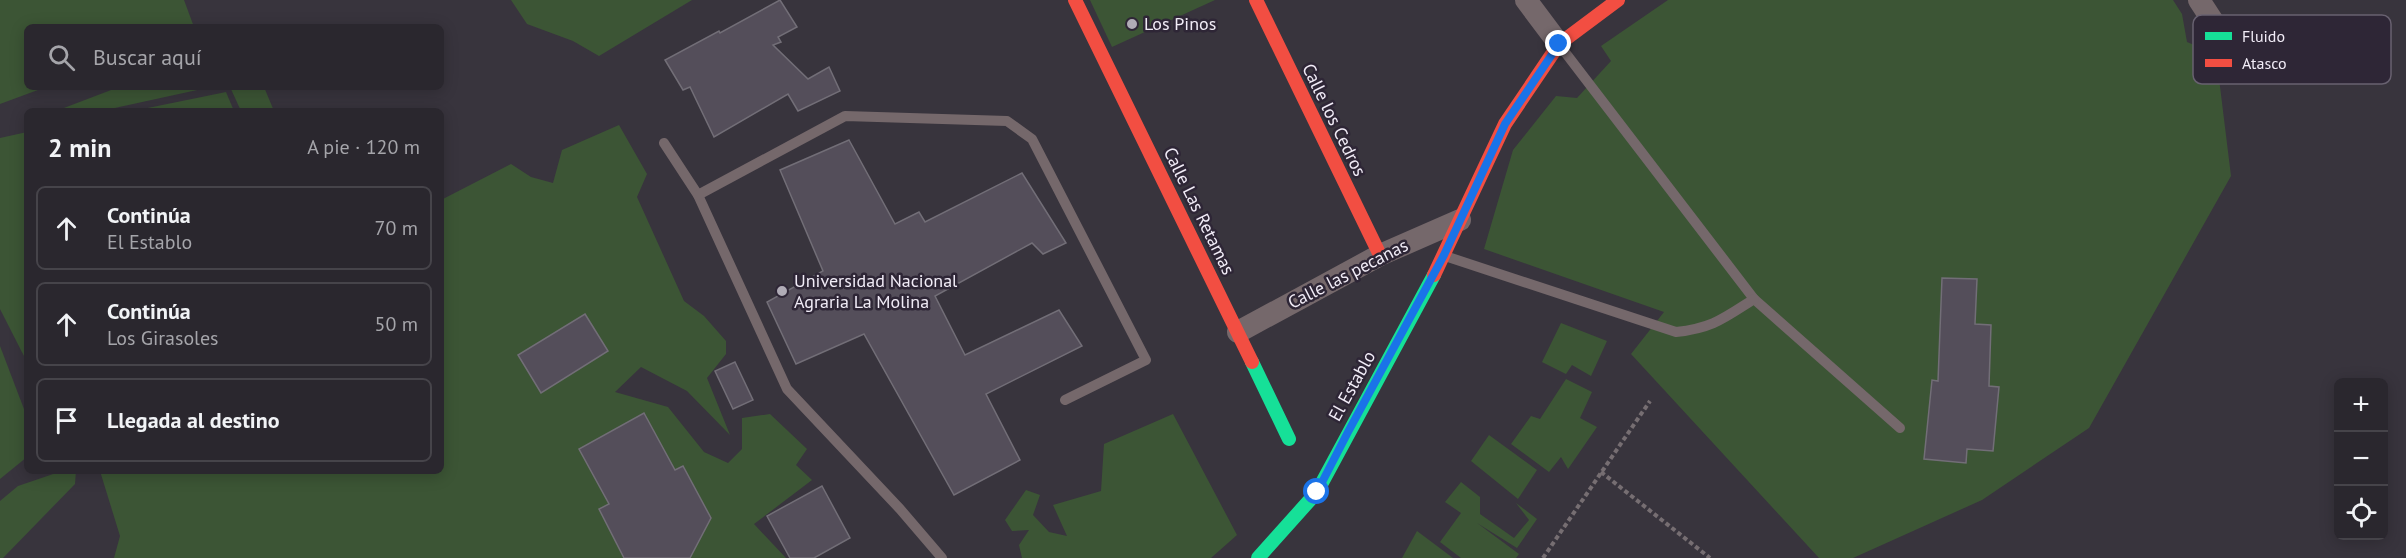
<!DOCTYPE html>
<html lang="es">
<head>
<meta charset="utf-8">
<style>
  body { margin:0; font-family:"PT Sans",sans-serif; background:#36333a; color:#f1f3f6 }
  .controls { position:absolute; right:18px; bottom:18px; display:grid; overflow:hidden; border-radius:9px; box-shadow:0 3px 15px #0003 }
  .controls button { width:54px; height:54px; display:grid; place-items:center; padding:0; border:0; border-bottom:2px solid #46444a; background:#2a272e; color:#f1f3f6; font:30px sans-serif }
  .stop { position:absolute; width:18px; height:18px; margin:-14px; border:4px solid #1a73e8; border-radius:50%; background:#fff }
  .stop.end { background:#1a73e8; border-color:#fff; box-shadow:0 2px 6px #0008 }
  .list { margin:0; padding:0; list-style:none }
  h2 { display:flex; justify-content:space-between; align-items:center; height:78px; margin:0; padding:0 24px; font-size:26px }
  h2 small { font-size:20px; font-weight:400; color:#a5a5aa }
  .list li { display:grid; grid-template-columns:39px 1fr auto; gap:18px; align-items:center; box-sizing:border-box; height:84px; margin:0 12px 12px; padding:0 12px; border:2px solid #46444a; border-radius:9px }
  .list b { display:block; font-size:22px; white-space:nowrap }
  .list p { margin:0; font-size:20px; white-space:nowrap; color:#a5a5aa }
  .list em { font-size:20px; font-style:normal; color:#a5a5aa }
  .icon { flex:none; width:33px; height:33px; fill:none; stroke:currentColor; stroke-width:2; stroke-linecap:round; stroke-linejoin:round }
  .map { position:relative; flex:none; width:2406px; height:558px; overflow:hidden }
  .search { position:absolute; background:#2a272e; box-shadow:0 3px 15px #0003; left:24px; top:24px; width:420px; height:66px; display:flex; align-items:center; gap:15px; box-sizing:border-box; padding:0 21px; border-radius:9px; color:#a5a5aa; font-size:22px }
  .panel { position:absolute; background:#2a272e; box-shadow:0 3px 15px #0003; left:24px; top:108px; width:420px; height:366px; border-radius:9px }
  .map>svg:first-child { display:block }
</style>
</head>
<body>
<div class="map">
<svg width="2406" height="558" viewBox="0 0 2406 558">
  <rect width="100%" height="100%" fill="#38343d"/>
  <!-- green -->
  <g fill="#3c5535">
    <polygon points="0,0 184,0 194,27 27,27 27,87 46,87 0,104"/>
    <polygon points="511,0 692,0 599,56 573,41 527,24"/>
    <polygon points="1090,0 1215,0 1112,47"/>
    <polygon points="1668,0 2173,0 2182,14 2187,42 2216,54 2231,176 2089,428 1982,500 1853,558 1819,558 1631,354 1664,312 1484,249 1513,150 1556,96 1577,98 1611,61 1601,46"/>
    <polygon points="119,87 211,87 101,111 56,111"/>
    <polygon points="230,87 264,87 274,111 241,111"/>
    <polygon points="226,92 234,111 133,111"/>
    <polygon points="619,125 647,174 637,197 684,301 704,316 726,341 726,354 707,378 730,435 687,391 641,367 615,392 668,407 704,452 728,463 742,449 742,418 770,414 807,449 796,465 812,480 754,524 786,558 114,558 120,536 100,471 441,471 441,200 511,164 531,177 553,183 562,150"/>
    <polygon points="27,132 27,362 0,309 0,138"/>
    <polygon points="1561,323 1607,341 1591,376 1572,365 1566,374 1542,362"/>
    <polygon points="0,346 27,417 27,457 0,479"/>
    <polygon points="1566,379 1592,392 1580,418 1597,427 1568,469 1561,457 1549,472 1511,444 1531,416 1540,419"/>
    <polygon points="1173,414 1237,535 1211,558 1022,558 1019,545 1029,530 1012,531 1005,520 1026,490 1040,495 1033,515 1049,532 1067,536 1053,505 1101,491 1104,444"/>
    <polygon points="1489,435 1537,470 1518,499 1471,461"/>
    <polygon points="62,471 76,471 75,484 3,558 0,558 0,501 18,486"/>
    <polygon points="1461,482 1480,497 1480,514 1514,538 1529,520 1516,503 1537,519 1517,548 1477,523 1519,554 1516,558 1461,558 1440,542 1461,513 1445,502"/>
    <polygon points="1417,531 1453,558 1402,558"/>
  </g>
  <!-- building -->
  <g fill="#544e5a" stroke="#726e77" stroke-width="1.5">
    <polygon points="780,0 797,27 778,37 781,42 773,45 808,79 829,67 840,91 798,111 788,94 714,137 690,87 683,90 665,60 719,31 720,33"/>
    <polygon points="849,140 895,224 919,212 925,222 1022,173 1066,243 1043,254 1032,243 935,296 965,355 1059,310 1082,346 986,394 1020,460 954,495 864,334 796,364 767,302 823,271 780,170"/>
    <polygon points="1942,278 1977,279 1975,324 1991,325 1989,386 1999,387 1993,451 1967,449 1966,463 1924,459 1932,380 1938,381"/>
    <polygon points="585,314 608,351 541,393 518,355"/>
    <polygon points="735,362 753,400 733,409 715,371"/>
    <polygon points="644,413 675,470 683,466 711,518 690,558 624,558 599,509 609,504 579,449"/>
    <polygon points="822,486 850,538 814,558 790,558 767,516"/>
  </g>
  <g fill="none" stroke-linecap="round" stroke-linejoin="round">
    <!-- path -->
    <g stroke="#766e72" stroke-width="4" stroke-dasharray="4.5 3" stroke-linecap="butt">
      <polyline points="1601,472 1710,558"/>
      <polyline points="1543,558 1650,401"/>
    </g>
    <!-- lane -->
    <g stroke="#75686b" stroke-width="10">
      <polyline points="1561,47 1754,299 1900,428"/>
      <polyline points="664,143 698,195 787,389 900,509 942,558"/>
      <polyline points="698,195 845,116 1007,121 1032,139 1146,360 1065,400"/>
      <path d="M 1448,257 L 1676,332 C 1713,328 1724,318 1754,299"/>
    </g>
    <!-- street -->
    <g stroke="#75686b" stroke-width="22">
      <polyline points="1526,0 1559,44"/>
      <polyline points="2199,0 2214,23"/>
      <polyline points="1238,332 1380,255 1460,220"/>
    </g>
    <!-- fast -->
    <g stroke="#16e098" stroke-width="14">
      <polyline points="1252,362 1289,439"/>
      <polyline points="1258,558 1317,492 1434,275"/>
    </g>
    <!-- jam -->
    <g stroke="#f24e42" stroke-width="14">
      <polyline points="1075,0 1252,362"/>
      <polyline points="1256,0 1380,255"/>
      <polyline points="1434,275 1505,124 1559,44 1618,0"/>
    </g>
  </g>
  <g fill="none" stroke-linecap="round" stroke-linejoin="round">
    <!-- route -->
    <polyline stroke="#1a73e8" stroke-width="8" points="1317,492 1348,432 1444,255 1505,124 1559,44"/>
  </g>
  <!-- markers -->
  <g fill="#b0acb6" stroke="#2e2636" stroke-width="2">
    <circle cx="1132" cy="24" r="6"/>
    <circle cx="782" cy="291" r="6"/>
  </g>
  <g text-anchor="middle" stroke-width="5" stroke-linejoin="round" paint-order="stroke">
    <!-- poi labels -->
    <g font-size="18" fill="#f1ecf7" stroke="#2e2636" text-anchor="start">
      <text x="1144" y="30">Los Pinos</text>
      <text x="794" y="287">Universidad Nacional<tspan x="794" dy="21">Agraria La Molina</tspan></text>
    </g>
    <!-- street labels -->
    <g font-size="18" fill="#f1ecf7" stroke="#2e2636">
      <text transform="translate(1334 120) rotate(64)" y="6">Calle los Cedros</text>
      <text transform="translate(1199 211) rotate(64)" y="6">Calle Las Retamas</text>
      <text transform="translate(1348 274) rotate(-27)" y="6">Calle las pecanas</text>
      <text transform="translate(1352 386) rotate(-61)" y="6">El Establo</text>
    </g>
  </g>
  <!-- legend -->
  <rect x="2193" y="15" width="198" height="69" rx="9" fill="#2e2636" stroke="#686170" stroke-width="1.5"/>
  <rect x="2205" y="32" width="27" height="8" fill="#16e098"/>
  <rect x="2205" y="59" width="27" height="8" fill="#f24e42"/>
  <g font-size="16" fill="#f1ecf7">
    <text x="2242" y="42">Fluido</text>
    <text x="2242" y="69">Atasco</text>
  </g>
</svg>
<div class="controls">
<button>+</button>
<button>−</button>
<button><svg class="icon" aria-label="locate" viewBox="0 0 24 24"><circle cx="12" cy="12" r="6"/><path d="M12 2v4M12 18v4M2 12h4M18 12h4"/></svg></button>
</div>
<div class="stop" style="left:1317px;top:492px"></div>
<div class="stop end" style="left:1559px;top:44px"></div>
<div class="search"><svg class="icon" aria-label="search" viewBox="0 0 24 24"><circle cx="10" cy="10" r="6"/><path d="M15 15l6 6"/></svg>Buscar aquí</div>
<section class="panel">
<h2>2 min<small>A pie · 120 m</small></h2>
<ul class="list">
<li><svg class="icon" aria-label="ahead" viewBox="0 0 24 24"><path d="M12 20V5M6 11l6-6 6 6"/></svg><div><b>Continúa</b><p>El Establo</p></div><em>70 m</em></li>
<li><svg class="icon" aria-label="ahead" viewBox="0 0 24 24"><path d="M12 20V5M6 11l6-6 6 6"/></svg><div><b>Continúa</b><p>Los Girasoles</p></div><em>50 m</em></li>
<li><svg class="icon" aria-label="arrive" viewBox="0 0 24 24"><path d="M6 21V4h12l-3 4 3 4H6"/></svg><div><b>Llegada al destino</b></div></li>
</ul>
</section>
</div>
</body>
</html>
